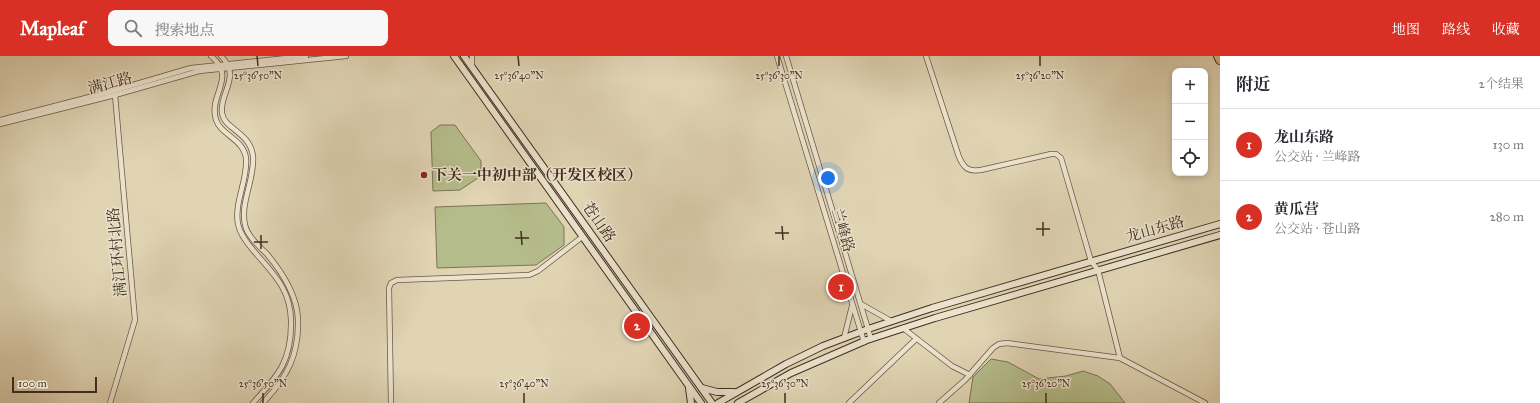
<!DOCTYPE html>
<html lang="zh">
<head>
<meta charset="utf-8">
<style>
  body { margin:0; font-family:"IM FELL Great Primer","Noto Serif SC",serif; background:#f7f7f7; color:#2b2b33 }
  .controls { position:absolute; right:12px; top:12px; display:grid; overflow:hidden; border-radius:8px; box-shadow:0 2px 6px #0003 }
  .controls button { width:36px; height:36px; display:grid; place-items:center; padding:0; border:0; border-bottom:1px solid #e1e1e2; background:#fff; color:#2b2b33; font:20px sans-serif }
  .scale { position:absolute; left:12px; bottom:10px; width:85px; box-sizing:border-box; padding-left:4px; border:2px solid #422d1f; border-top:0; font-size:11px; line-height:14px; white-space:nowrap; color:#422d1f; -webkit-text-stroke:3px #ebe3ce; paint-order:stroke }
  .you { position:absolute; left:828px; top:122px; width:14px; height:14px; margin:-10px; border:3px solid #fff; border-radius:50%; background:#1a73e8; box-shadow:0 0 0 6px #1a73e833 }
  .badge { display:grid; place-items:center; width:26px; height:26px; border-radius:50%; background:#d93025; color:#fff; font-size:13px; font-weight:700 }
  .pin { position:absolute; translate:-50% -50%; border:2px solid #fff; box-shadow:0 1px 4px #0006 }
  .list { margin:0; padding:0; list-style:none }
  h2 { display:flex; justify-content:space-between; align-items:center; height:52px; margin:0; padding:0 16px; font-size:17px }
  h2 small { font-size:13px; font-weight:400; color:#7c7c81 }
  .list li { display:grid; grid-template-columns:26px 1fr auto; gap:12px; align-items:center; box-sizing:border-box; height:72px; padding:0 16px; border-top:1px solid #e1e1e2 }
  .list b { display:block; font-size:15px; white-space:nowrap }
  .list p { margin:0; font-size:13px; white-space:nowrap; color:#7c7c81 }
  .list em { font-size:13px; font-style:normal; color:#7c7c81 }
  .icon { flex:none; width:22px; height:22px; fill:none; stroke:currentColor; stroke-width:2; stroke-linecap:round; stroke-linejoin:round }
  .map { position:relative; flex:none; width:1220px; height:347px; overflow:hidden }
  header { display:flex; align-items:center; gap:24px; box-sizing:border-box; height:56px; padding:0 20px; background:#d93025; color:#fff }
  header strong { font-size:19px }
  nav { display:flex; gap:22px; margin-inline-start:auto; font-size:14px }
  .search { width:280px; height:36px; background:#f7f7f7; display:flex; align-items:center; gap:10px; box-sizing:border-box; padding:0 14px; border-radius:8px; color:#7c7c81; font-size:15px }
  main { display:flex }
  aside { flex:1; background:#fff }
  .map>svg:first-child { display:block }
</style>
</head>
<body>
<header>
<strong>Mapleaf</strong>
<div class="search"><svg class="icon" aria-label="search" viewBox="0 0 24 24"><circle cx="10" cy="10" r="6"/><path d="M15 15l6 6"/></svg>搜索地点</div>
<nav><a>地图</a><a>路线</a><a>收藏</a></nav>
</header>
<main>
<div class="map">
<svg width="1220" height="347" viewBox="0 0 1220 347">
  <rect width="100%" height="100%" fill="#e0d4b3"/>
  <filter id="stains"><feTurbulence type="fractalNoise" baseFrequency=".005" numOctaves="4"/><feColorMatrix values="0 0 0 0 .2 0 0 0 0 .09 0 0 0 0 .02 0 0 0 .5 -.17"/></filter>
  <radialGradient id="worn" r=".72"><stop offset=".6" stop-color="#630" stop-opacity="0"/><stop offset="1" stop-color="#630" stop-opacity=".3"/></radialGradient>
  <!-- green -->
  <g fill="#b5bc8b" stroke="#7c7455">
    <polygon points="440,69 455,69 481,105 481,120 460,134 433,135 431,76"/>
    <polygon points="546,147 564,171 564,189 536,209 437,212 435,151"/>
    <polygon points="991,303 1008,306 1039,323 1066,320 1083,315 1098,320 1110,328 1125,347 969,347 973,321"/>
  </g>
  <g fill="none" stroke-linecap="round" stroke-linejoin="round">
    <!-- street casing -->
    <g stroke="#6a5744" stroke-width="6">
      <g id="street">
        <path d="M 211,0 C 236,21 211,37 215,59 C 217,79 243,81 246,102 C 248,124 234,146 238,168 C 240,178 246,186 253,194 C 272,217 290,231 291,264 C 292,304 279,319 253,347"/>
        <path d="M 221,0 C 242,21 219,37 222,57 C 224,73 250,76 253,100 C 255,123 240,146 245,169 C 248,181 259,190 267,198 C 282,216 297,240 298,263 C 299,300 287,321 263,347"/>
        <polyline points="472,0 472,10"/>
        <polyline points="777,0 864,286"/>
        <polyline points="786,0 871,283"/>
        <path d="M 926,0 L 959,101 C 964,112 968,116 981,114 L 1051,98 L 1056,98 L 1061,102 L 1091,205 L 1098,214 L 1120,302"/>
        <polyline points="0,64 109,36 191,12 306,0"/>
        <polyline points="0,68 115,39 199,15 346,0"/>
        <polyline points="861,248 891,265"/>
        <polyline points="903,272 952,310 970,319"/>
        <polyline points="844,282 852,250"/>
        <polyline points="110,347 135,264 115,39"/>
        <polyline points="391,347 389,232 391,227 397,224 529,219 538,215 582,181"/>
        <polyline points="849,347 916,283"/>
        <polyline points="939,347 965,324 993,292 999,288 1007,287 1120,302 1205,347"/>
      </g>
    </g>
    <!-- secondary casing -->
    <g stroke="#422d1f" stroke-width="8">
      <g id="secondary">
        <polyline points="454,0 701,347"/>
        <polyline points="464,0 712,347"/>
        <polyline points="689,332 691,347"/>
        <polyline points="702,332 717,336 734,336"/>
        <polyline points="718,347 786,308 823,290 868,273 932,252 1220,168"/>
        <polyline points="738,347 791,317 867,284 935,262 1220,179"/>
      </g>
    </g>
    <!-- highway casing -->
    <g stroke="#422d1f" stroke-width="10">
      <polyline id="highway" points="1218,0 1220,4"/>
    </g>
    <!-- street -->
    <use href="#street" stroke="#ebe3ce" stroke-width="4.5"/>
    <!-- secondary -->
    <use href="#secondary" stroke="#ebe3ce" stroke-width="6"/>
    <!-- highway -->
    <use href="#highway" stroke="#e0ba7a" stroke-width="8"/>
  </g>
  <!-- ticks -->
  <path fill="none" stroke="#422d1f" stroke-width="1.5" d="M 257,0 L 258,10M 518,0 L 519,10M 779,0 L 779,10M 1040,0 L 1040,10M 1043,166 L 1043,180M 782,170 L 783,184M 1036,173 L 1050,173M 521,175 L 522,189M 775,177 L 789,177M 261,179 L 261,193M 515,182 L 529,182M 254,186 L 268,186M 263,337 L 263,347M 524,337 L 524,347M 785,337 L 785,347M 1046,337 L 1046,347"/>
  <!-- markers -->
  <circle fill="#8f2418" stroke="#ebe3ce" stroke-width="1.5" cx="424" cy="119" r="4"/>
  <g text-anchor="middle" stroke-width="3" stroke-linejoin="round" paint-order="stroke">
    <!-- street labels -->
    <g font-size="15" fill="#422d1f" stroke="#ebe3ce">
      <text transform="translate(110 27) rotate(-15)" y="5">满江路</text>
      <text transform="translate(599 166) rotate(55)" y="5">苍山路</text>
      <text transform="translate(1155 173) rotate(-16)" y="5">龙山东路</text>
      <text transform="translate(843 174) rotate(73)" y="5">兰峰路</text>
      <text transform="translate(117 196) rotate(-95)" y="5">满江环村北路</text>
    </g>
    <!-- poi labels -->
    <g font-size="15" font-weight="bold" fill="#422d1f" stroke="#ebe3ce" text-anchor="start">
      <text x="432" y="124">下关一中初中部（开发区校区）</text>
    </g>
  </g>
  <g font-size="10" text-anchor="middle" fill="#422d1f" stroke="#ebe3ce" stroke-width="3" stroke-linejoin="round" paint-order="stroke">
    <text x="258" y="23">25°36'50"N</text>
    <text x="519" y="23">25°36'40"N</text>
    <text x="779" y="23">25°36'30"N</text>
    <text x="1040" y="23">25°36'20"N</text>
    <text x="263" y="331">25°36'50"N</text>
    <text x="524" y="331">25°36'40"N</text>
    <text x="785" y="331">25°36'30"N</text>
    <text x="1046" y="331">25°36'20"N</text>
  </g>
  <rect width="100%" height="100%" filter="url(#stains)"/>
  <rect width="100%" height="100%" fill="url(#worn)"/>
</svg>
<div class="controls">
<button>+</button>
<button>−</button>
<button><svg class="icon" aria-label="locate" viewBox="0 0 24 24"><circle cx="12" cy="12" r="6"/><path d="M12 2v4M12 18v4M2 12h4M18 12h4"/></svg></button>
</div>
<div class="scale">100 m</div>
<div class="you"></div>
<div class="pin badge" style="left:841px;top:231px">1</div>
<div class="pin badge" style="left:637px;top:270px">2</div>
</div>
<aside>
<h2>附近<small>2个结果</small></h2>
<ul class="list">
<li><span class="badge">1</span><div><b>龙山东路</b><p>公交站 · 兰峰路</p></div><em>130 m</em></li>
<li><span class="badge">2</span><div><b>黄瓜营</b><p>公交站 · 苍山路</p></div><em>280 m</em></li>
</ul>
</aside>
</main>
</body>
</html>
